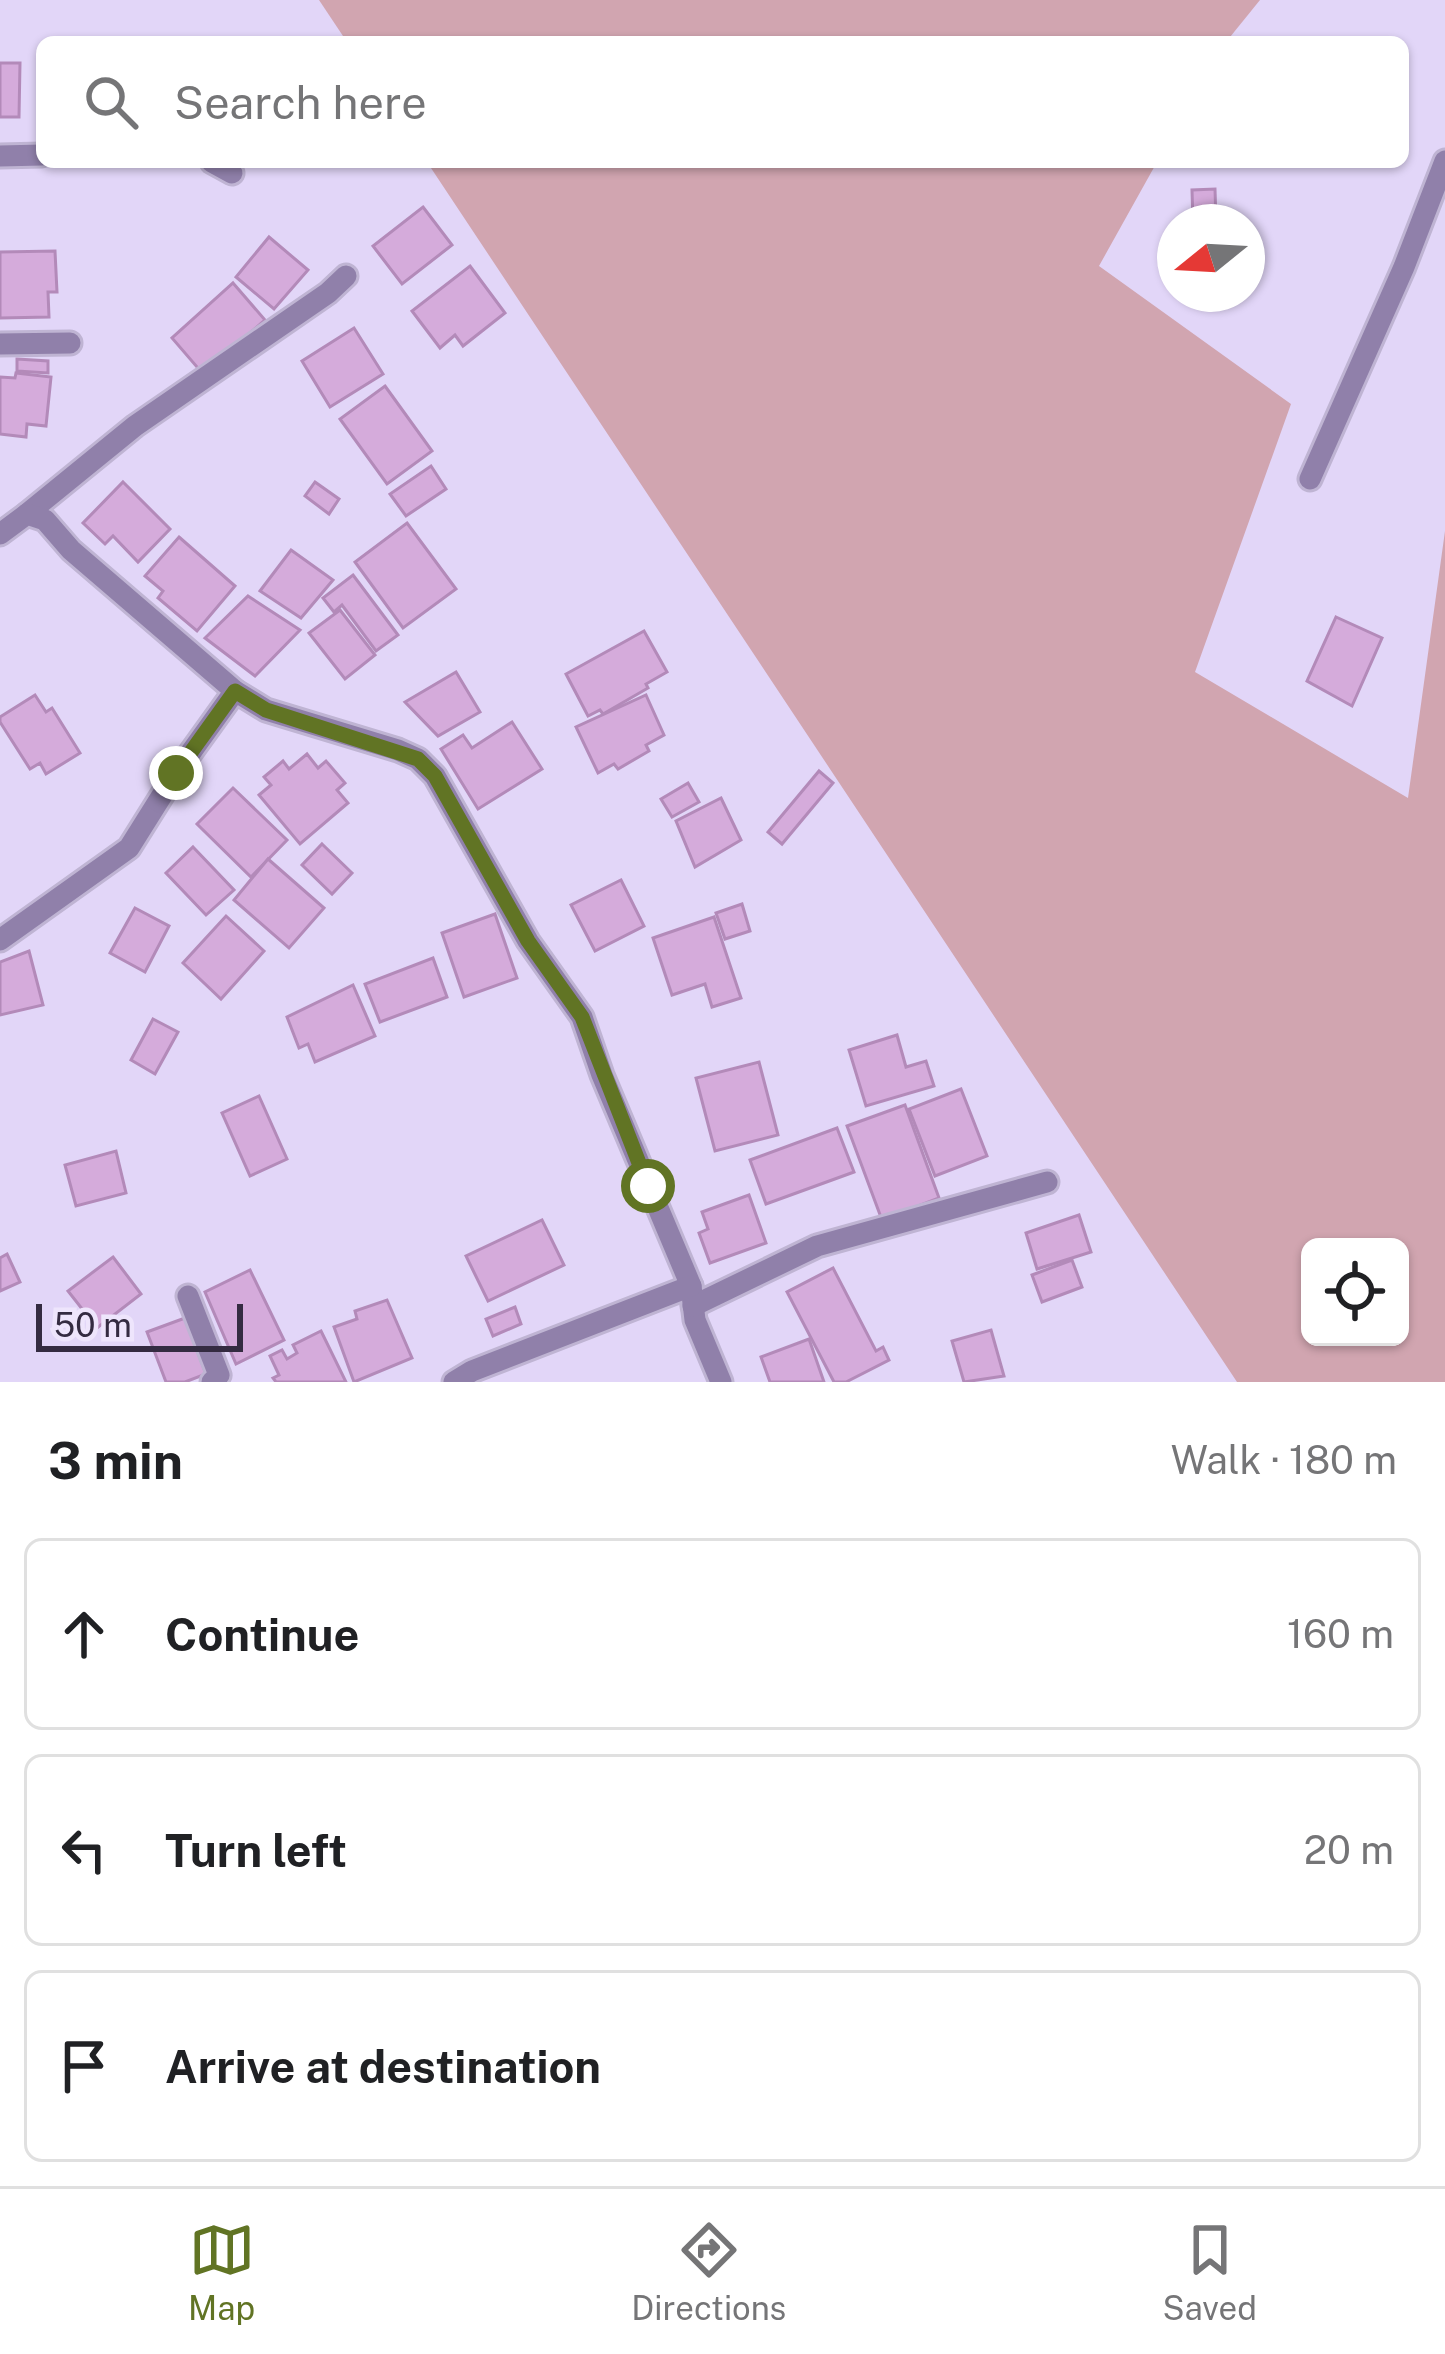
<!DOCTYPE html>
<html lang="en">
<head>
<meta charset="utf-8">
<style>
  body { margin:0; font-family:"Public Sans",sans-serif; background:#f6f6f6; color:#202124 }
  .controls { position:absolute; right:36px; bottom:36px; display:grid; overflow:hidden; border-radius:18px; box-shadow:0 3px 9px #0004 }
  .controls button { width:108px; height:108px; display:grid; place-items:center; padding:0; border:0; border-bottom:3px solid #e0e0e0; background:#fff; color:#202124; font:60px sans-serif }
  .compass { position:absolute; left:1157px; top:204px; width:108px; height:108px; border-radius:50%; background:#fff; box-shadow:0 3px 9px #0004; rotate:252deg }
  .scale { position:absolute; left:36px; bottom:30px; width:207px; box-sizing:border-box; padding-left:12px; border:6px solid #342b41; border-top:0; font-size:33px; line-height:42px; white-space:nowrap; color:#342b41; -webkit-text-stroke:9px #eee5fc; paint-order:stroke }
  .stop { position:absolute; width:36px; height:36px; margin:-27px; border:9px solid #617424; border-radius:50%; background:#fff }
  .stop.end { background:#617424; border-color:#fff; box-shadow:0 3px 12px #0008 }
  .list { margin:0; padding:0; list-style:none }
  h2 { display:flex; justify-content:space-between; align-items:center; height:156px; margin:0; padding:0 48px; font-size:51px }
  h2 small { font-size:39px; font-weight:400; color:#757577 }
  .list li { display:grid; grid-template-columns:78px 1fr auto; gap:36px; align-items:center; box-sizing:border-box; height:192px; margin:0 24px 24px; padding:0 24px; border:3px solid #e0e0e0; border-radius:18px }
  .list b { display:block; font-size:45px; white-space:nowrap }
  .list em { font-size:39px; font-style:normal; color:#757577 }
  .icon { flex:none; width:66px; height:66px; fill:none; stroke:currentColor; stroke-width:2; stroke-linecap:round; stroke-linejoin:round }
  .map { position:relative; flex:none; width:1445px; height:1382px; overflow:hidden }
  .search { position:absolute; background:#fff; box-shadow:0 3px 9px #0004; left:36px; right:36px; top:36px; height:132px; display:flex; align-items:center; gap:30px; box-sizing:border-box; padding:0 42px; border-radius:18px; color:#757577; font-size:45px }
  .sheet { height:804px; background:#fff }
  nav { display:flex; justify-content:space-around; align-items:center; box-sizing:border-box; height:168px; border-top:3px solid #e0e0e0; background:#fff; font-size:33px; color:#757577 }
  nav a { display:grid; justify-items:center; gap:6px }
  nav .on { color:#617424 }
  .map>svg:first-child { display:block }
</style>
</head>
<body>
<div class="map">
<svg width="1445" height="1382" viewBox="0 0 1445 1382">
  <rect width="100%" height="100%" fill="#e2d6f8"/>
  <!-- green -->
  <g fill="#d1a5b0" fill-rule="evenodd">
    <polygon points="319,0 1260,0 1226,42 347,42"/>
    <path d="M 427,162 L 1157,162 L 1099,266 L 1291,404 L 1195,672 L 1408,798 L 1445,531 L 1445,1382 L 1237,1382 ZM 1310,1247 L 1400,1247 L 1400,1337 L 1310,1337 Z"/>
  </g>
  <!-- building -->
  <g fill="#d5abdb" stroke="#b38ab9" stroke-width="3">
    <polygon points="0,63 20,63 19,117 0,117"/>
    <polygon points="1215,189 1216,222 1193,222 1192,190"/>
    <polygon points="423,207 452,245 402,284 373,246"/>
    <polygon points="269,237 308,270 274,309 236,277"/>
    <polygon points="55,251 57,292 48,292 49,317 0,318 0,252"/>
    <polygon points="470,266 505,313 463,346 455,335 440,348 412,311"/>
    <polygon points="233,283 265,320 203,374 172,338"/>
    <polygon points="354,328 383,374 330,407 302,361"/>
    <polygon points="17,359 48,361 48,373 17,371"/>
    <polygon points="16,373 51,377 46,426 27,424 26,437 0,434 0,377 15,378"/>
    <polygon points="385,386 432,451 387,484 340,419"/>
    <polygon points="431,466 446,489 406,516 390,494"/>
    <polygon points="123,482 170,529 138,562 113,536 105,544 83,523"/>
    <polygon points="315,482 339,499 329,514 305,496"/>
    <polygon points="407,523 456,589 403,628 355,562"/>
    <polygon points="179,537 235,586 197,631 158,598 163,591 145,576"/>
    <polygon points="291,550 333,580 301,618 260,591"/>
    <polygon points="353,575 398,635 376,651 342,605 334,612 323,598"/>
    <polygon points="248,596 300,630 255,676 205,638"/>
    <polygon points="340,610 375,655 345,679 309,633"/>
    <polygon points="1336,617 1382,638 1352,706 1307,681"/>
    <polygon points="644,631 667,672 646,684 648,688 603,714 600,710 588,716 566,674"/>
    <polygon points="456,672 480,712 438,736 405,702"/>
    <polygon points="35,695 46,712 52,708 80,753 46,774 40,763 30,769 0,722 0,717"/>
    <polygon points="646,695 664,735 646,745 649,751 618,769 614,764 598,773 576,727"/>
    <polygon points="512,722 542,769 478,809 441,749 463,735 472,748"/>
    <polygon points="307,754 318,768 326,761 345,783 337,790 348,803 300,844 259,795 271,785 264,777 283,761 289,769"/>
    <polygon points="819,771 833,783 782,844 768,832"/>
    <polygon points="688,783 699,802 672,817 661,799"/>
    <polygon points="233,788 287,840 251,877 197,824"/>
    <polygon points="721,798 741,840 695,867 676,821"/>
    <polygon points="322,844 352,873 332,894 302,865"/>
    <polygon points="193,847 234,890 206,915 166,873"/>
    <polygon points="268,859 324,908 289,948 234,900"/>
    <polygon points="621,880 644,926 595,951 571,905"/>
    <polygon points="742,904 750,931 725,939 716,913"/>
    <polygon points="135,908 169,926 145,972 110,953"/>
    <polygon points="495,914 517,978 464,997 442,933"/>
    <polygon points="226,916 264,951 221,999 183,963"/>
    <polygon points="714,917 741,998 712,1007 705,984 672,995 653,938"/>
    <polygon points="29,951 43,1005 0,1015 0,962"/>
    <polygon points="433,958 447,997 380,1022 365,984"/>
    <polygon points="353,985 375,1036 315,1062 308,1044 299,1048 287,1017"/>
    <polygon points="153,1019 178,1032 155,1074 131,1060"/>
    <polygon points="897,1035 906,1067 926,1061 934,1086 866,1106 849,1050"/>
    <polygon points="759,1062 778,1135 715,1151 696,1078"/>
    <polygon points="961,1089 987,1156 935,1176 909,1109"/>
    <polygon points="259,1096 287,1159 250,1176 222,1113"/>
    <polygon points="905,1105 939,1198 882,1220 847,1126"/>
    <polygon points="837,1128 854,1172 766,1204 750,1160"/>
    <polygon points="116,1151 126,1193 76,1206 65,1165"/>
    <polygon points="749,1195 766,1243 710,1263 699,1233 708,1229 702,1212"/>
    <polygon points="1079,1215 1091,1252 1037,1269 1026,1233"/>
    <polygon points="542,1220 564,1265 488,1301 466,1256"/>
    <polygon points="7,1254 20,1282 0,1291 0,1258"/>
    <polygon points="113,1257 141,1294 97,1328 68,1291"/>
    <polygon points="1072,1260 1082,1287 1042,1302 1032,1275"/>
    <polygon points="833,1268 876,1351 883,1347 889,1360 846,1382 834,1382 787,1292"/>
    <polygon points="250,1270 284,1340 236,1364 205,1292"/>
    <polygon points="387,1300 412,1358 354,1382 334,1327 357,1319 355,1311"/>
    <polygon points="515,1307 521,1324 493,1336 486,1319"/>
    <polygon points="185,1318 206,1374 185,1382 166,1382 147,1332"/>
    <polygon points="991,1330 1004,1376 964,1382 952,1341"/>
    <polygon points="321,1331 346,1382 276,1382 273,1378 279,1375 270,1356 282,1350 287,1359 297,1353 293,1345"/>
    <polygon points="809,1339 824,1382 770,1382 761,1357"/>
  </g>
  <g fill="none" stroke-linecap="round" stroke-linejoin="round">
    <!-- minor casing -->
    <g stroke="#bfb4d3" stroke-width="27">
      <g id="minor">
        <polyline points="0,156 42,155"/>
        <polyline points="212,162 232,173"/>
        <polyline points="0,344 70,343"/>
        <polyline points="1310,479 1404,267 1445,161"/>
        <polyline points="27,514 135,426 328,293 346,276"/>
        <polyline points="0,534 27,514 45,520 71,550 235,691 266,710 398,750 418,759 435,776 528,941 582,1017 602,1075 691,1286 695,1320 721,1382"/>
        <polyline points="0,940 129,848 176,773 235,691"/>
        <polyline points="188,1296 219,1375 212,1382"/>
        <polyline points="693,1306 817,1246 1047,1182"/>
        <polyline points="454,1382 472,1371 691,1286"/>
      </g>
    </g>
    <!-- minor -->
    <use href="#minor" stroke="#9080aa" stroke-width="21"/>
  </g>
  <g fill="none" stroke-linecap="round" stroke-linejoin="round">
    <!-- route -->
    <polyline stroke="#617424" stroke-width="15" points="176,773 235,691 266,710 418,759 435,776 528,941 582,1017 648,1186"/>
  </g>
</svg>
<div class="controls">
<button><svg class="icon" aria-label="locate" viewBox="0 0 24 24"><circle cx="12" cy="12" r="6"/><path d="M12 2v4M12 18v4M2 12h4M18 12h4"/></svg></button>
</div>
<svg class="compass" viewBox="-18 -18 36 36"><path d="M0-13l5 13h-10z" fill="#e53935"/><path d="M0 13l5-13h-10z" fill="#757577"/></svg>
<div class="scale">50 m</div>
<div class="stop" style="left:648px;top:1186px"></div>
<div class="stop end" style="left:176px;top:773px"></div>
<div class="search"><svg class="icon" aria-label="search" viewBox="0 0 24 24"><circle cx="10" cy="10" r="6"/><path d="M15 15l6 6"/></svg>Search here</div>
</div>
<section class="sheet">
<h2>3 min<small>Walk · 180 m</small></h2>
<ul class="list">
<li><svg class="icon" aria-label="ahead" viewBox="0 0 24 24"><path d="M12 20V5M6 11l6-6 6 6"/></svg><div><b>Continue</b></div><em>160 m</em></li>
<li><svg class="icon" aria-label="left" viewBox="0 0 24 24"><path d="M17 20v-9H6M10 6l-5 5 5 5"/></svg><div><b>Turn left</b></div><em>20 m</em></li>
<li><svg class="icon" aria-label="arrive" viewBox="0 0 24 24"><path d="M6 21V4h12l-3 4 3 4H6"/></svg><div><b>Arrive at destination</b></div></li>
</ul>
</section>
<nav>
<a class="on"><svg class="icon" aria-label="map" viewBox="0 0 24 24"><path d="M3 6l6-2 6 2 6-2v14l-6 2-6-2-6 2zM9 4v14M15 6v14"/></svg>Map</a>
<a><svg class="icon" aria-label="directions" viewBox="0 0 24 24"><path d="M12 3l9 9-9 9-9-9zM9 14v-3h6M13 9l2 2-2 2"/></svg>Directions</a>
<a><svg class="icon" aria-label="saved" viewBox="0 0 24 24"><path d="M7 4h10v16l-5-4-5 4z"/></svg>Saved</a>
</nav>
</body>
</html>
